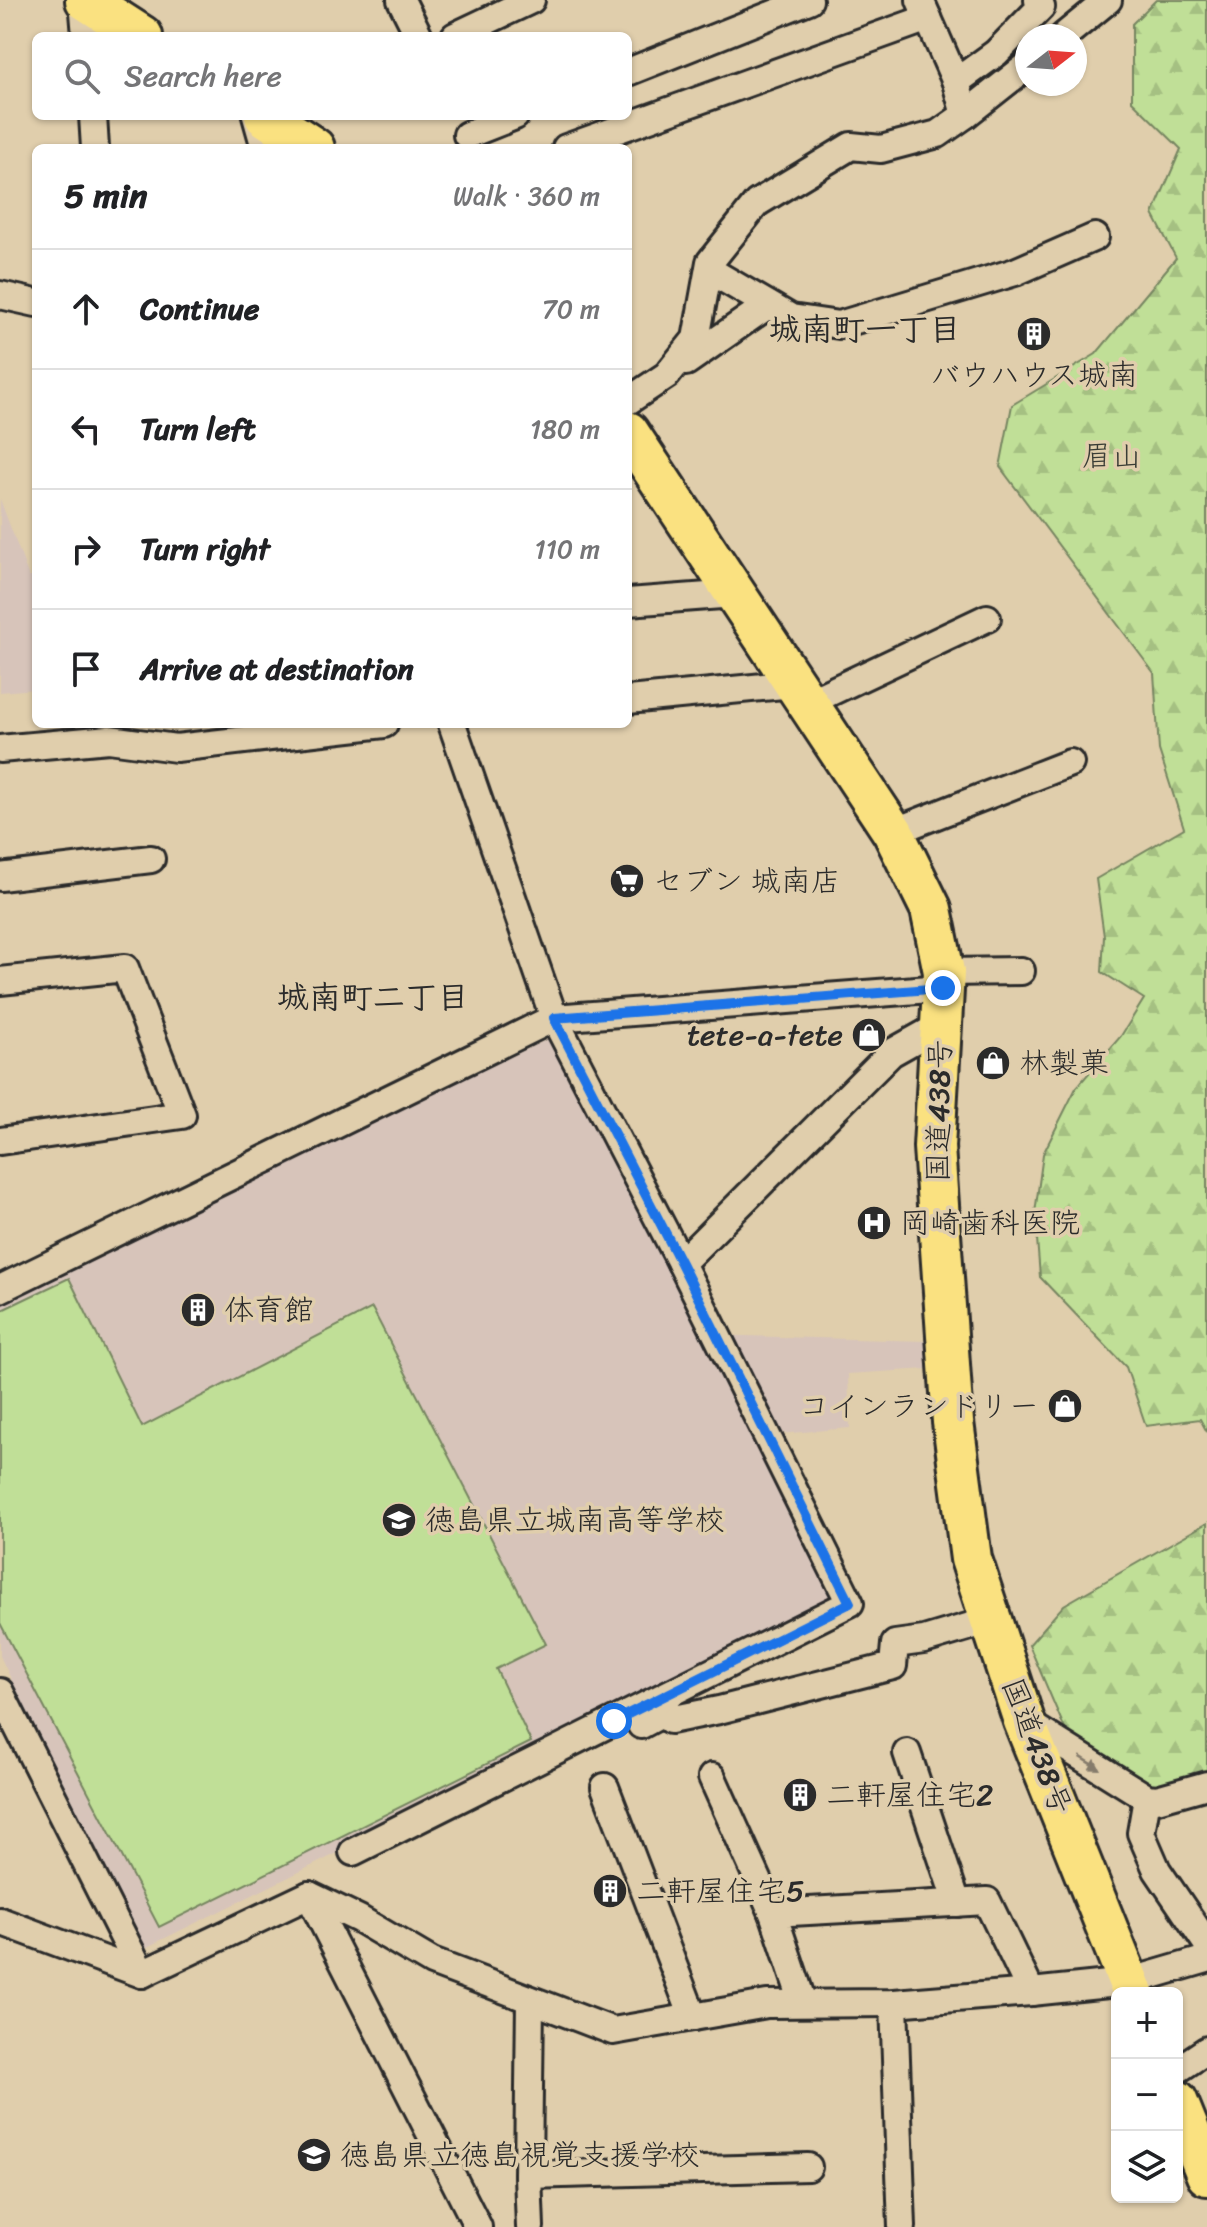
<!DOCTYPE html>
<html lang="en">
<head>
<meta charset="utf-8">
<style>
  body { margin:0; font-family:Sriracha,"Klee One",sans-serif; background:#f2f2f2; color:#202124 }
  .controls { position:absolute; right:24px; bottom:24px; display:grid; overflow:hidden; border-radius:12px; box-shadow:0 2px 6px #0004 }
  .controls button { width:72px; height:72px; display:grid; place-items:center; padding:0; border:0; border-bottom:2px solid #e0e0e0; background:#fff; color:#202124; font:40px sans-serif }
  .compass { position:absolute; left:1015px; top:24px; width:72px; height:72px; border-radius:50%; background:#fff; box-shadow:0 2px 6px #0004; rotate:73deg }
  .stop { position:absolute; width:24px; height:24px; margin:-18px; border:6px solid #1a73e8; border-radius:50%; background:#fff }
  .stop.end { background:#1a73e8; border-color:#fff; box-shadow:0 2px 8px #0008 }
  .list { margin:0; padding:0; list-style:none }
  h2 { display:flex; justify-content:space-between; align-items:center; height:104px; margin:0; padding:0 32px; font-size:34px }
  h2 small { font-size:26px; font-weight:400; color:#757577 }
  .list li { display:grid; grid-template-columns:52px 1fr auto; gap:24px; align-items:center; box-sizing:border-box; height:120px; padding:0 32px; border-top:2px solid #e0e0e0 }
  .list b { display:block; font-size:30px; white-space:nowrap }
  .list em { font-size:26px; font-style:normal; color:#757577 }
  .icon { flex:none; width:44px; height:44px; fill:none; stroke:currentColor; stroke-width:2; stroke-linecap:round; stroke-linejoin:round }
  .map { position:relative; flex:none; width:1207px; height:2227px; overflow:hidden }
  .search { position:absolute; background:#fff; box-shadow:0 2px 6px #0004; left:32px; top:32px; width:600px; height:88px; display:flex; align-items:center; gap:20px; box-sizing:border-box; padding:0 28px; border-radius:12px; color:#757577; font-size:30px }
  .panel { position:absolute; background:#fff; box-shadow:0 2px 6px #0004; left:32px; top:144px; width:600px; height:584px; border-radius:12px }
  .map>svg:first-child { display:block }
</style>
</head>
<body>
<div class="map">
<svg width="1207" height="2227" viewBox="0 0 1207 2227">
  <defs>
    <pattern id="forest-firs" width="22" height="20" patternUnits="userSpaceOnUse" patternTransform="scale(2)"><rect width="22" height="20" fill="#c0df97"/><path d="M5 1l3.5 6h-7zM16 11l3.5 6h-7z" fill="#a5c082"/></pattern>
  </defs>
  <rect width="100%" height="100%" fill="#e0ceac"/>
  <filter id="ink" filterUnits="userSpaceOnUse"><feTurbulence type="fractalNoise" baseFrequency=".0125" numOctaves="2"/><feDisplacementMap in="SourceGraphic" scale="16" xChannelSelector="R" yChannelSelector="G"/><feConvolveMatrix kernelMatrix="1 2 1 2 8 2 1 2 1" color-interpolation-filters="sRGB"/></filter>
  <g filter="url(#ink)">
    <!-- built -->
    <g fill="#d7c4ba">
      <polygon points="0,499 29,577 36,577 36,689 0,692"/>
      <polygon points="554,1036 706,1335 926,1341 928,1369 848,1374 850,1428 755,1436 840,1605 141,1950 0,1656 0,1303"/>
    </g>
    <!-- forest -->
    <g fill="url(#forest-firs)" stroke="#768561" stroke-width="2">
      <polygon points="1156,0 1207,0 1207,1432 1200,1419 1146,1426 1126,1367 1040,1277 1035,1213 1043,1154 1076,1088 1121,1036 1144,999 1102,972 1104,936 1096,879 1184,828 1159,750 1154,673 1000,467 1012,405 1096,354 1176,258 1153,214 1181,149 1132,101 1132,24"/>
      <polygon points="1207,1523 1207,1775 1158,1794 1070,1741 1029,1645 1064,1605"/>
    </g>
    <!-- pitch -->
    <polygon fill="#c0df97" stroke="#768561" stroke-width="2" points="69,1278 142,1427 372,1308 546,1644 496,1669 531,1742 159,1927 0,1623 0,1311"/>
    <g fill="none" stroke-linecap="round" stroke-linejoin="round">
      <!-- minor casing -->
      <g stroke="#2b2b2b" stroke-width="32">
        <g id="minor">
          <polyline points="83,0 86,36"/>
          <polyline points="401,0 419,36"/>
          <polyline points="455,36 531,0"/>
          <polyline points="1064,36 1108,0"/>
          <polyline points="628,72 809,0"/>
          <polyline points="956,82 996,53 1041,7 1038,0"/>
          <polyline points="965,115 1027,66"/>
          <polyline points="93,116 95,148"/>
          <polyline points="256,116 265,148"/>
          <polyline points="467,135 515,116"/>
          <polyline points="566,148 928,18"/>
          <polyline points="709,270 791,318 839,325 1015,272 1095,237"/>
          <polyline points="0,295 36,303"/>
          <polyline points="686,362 768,305"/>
          <polyline points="628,401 667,375 696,339 710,262 757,203 851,146 881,149 938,134 965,115 956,82 920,0"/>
          <polyline points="628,602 735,594"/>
          <polyline points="628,700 794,684"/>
          <polyline points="807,703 987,618"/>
          <polyline points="0,749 109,739 176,748 384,724"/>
          <polyline points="893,832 1070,763"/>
          <polyline points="0,877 151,859"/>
          <polyline points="944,972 1021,971"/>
          <polyline points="0,981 125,968 182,1115 0,1141"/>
          <polyline points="681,1263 891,1053 941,1025"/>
          <polyline points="0,1289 554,1018 943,988"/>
          <polyline points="0,1692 142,1974 0,1921"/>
          <polyline points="1024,1721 1147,1798 1157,1799 1207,1785"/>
          <polyline points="641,1725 667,1711 670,1720 719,1710 893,1666 895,1644 924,1640 991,1620"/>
          <polyline points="907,1753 957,1903"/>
          <polyline points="712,1777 773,1913"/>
          <polyline points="605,1787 693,2017"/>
          <polyline points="1147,1798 1141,1833 1157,1870 1207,1944"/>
          <polyline points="353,1852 850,1603 681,1263 554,1018 452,724"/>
          <polyline points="309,1895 478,2227"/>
          <polyline points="142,1974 309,1895 359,1919 432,1962 613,2031 767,2004 894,2003 1031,1992 1128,1982 1207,1959"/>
          <polyline points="530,2000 528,2175 530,2227"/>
          <polyline points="803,2003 773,1913 987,1901 1031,1992"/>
          <polyline points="894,2003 902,2227"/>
          <polyline points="1177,2070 1207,2050"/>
          <polyline points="528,2175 808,2167"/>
        </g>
      </g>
      <!-- highway casing -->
      <g stroke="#2b2b2b" stroke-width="46">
        <g id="highway">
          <polyline points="86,0 142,36"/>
          <polyline points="265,116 314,148"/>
          <polyline points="628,432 893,832 931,909 944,972 934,1147 953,1422 971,1559 1024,1721 1133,1993"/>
          <polyline points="1177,2101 1207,2175"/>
        </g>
      </g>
      <!-- minor -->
      <use href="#minor" stroke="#e0ceac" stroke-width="26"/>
      <!-- highway -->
      <use href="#highway" stroke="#fae180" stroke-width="40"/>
    </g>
    <!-- one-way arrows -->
    <defs><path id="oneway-solid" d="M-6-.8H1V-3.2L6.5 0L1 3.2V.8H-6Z" transform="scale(2)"/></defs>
    <use fill="#867c6c" href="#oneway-solid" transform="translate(1090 1763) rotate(32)"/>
  </g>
  <g fill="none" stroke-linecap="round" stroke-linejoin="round" filter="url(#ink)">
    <!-- route -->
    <polyline stroke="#1a73e8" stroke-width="10" points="614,1721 850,1603 681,1263 554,1018 943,988"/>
  </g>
  <!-- icons -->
  <defs>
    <g id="building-disc" transform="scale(1.8)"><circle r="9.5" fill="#2b2b2b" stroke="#e0ceac"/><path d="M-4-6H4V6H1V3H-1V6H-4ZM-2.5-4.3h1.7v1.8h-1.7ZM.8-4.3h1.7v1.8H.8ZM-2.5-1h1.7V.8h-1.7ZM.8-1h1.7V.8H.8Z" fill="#fff"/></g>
    <g id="supermarket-disc" transform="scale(1.8)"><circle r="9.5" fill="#2b2b2b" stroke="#e0ceac"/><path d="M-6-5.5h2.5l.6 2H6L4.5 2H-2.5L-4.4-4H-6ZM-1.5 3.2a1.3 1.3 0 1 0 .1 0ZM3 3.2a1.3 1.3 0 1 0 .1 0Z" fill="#fff"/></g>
    <g id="shop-disc" transform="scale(1.8)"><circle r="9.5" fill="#2b2b2b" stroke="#e0ceac"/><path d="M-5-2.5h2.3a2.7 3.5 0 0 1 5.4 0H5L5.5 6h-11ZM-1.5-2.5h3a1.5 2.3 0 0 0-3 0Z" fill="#fff"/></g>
    <g id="hospital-disc" transform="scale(1.8)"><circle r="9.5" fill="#2b2b2b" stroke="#e0ceac"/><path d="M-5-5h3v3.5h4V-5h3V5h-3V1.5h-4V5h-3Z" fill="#fff"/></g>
    <g id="school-disc" transform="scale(1.8)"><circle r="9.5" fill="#2b2b2b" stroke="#e0ceac"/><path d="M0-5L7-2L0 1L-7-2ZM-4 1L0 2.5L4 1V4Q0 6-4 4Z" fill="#fff"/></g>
  </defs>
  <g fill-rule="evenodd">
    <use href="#building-disc" x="1034" y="334"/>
    <use href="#supermarket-disc" x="627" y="881"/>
    <use href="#shop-disc" x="869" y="1035"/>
    <use href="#shop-disc" x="993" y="1063"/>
    <use href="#hospital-disc" x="874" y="1223"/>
    <use href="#building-disc" x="198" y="1310"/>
    <use href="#shop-disc" x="1065" y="1406"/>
    <use href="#school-disc" x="399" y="1520"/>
    <use href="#building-disc" x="800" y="1795"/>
    <use href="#building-disc" x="610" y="1891"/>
    <use href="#school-disc" x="314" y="2155"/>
  </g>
  <g text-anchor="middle" stroke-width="7" stroke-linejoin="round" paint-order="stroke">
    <!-- poi labels -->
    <g font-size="30" fill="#2b2b2b" stroke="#e0ceac" text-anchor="start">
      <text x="1034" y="385" text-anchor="middle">バウハウス城南</text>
      <text x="653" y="891">セブン 城南店</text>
      <text x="843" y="1045" text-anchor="end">tete-a-tete</text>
      <text x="1019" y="1073">林製菓</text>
      <text x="900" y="1233">岡崎歯科医院</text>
      <text x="224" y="1320">体育館</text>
      <text x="1039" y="1416" text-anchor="end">コインランドリー</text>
      <text x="425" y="1530">徳島県立城南高等学校</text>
      <text x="826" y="1805">二軒屋住宅2</text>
      <text x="636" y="1901">二軒屋住宅5</text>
      <text x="340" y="2165">徳島県立徳島視覚支援学校</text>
    </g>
    <!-- park labels -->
    <g font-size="30" fill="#3a3d36" stroke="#e0ceac">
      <text x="1112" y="466">眉山</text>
    </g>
    <!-- street labels -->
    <g font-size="30" fill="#2b2b2b" stroke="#e0ceac">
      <text transform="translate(939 1111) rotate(-89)" y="10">国道438号</text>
      <text transform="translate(1037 1746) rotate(69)" y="10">国道438号</text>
    </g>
    <!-- neighbourhood labels -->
    <g font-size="32" font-weight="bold" fill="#2b2b2b" stroke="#e0ceac">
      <text x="865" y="340">城南町一丁目</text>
      <text x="373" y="1008">城南町二丁目</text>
    </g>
  </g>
</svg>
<div class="controls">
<button>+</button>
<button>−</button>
<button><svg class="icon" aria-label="layers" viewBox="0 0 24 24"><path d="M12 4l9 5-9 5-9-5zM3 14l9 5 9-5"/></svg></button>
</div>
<svg class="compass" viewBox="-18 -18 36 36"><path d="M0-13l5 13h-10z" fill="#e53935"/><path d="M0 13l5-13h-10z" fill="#757577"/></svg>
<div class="stop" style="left:614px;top:1721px"></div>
<div class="stop end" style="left:943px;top:988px"></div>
<div class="search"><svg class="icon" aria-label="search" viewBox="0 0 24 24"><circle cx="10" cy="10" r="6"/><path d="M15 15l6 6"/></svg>Search here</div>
<section class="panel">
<h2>5 min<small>Walk · 360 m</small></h2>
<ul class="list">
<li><svg class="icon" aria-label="ahead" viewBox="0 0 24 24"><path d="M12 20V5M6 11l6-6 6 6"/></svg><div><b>Continue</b></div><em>70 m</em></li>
<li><svg class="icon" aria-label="left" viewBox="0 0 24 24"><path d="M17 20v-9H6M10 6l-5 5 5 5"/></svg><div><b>Turn left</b></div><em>180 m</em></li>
<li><svg class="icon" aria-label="right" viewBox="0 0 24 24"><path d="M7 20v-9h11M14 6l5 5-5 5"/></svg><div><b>Turn right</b></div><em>110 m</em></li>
<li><svg class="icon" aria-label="arrive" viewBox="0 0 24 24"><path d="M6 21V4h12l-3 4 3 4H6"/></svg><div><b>Arrive at destination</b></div></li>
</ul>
</section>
</div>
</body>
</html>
